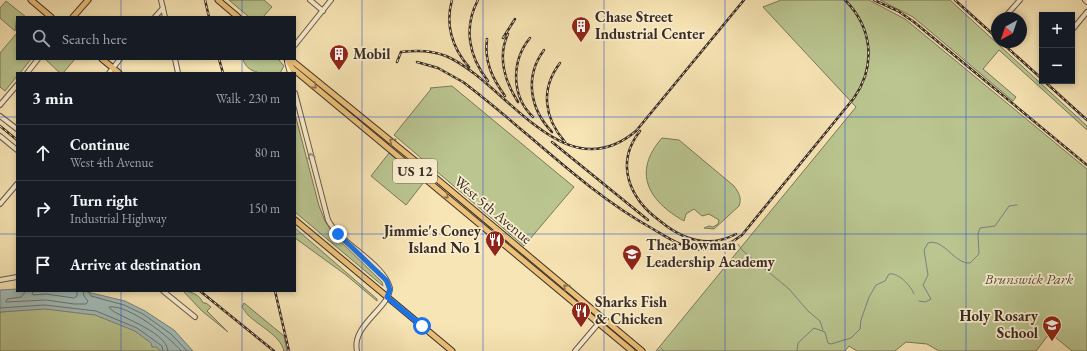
<!DOCTYPE html>
<html lang="en">
<head>
<meta charset="utf-8">
<style>
  body { margin:0; font-family:"EB Garamond",serif; background:#20242c; color:#f1f3f6 }
  .controls { position:absolute; right:12px; top:12px; display:grid; overflow:hidden; border-radius:0px; box-shadow:0 2px 6px #0003 }
  .controls button { width:36px; height:36px; display:grid; place-items:center; padding:0; border:0; border-bottom:1px solid #363941; background:#171b24; color:#f1f3f6; font:20px sans-serif }
  .compass { position:absolute; left:991px; top:12px; width:36px; height:36px; border-radius:50%; background:#171b24; box-shadow:0 2px 6px #0003; rotate:220deg }
  .stop { position:absolute; width:12px; height:12px; margin:-9px; border:3px solid #1a73e8; border-radius:50%; background:#fff }
  .stop.end { background:#1a73e8; border-color:#fff; box-shadow:0 1px 4px #0008 }
  .list { margin:0; padding:0; list-style:none }
  h2 { display:flex; justify-content:space-between; align-items:center; height:52px; margin:0; padding:0 16px; font-size:17px }
  h2 small { font-size:13px; font-weight:400; color:#9ea1a6 }
  .list li { display:grid; grid-template-columns:26px 1fr auto; gap:12px; align-items:center; box-sizing:border-box; height:56px; padding:0 16px; border-top:1px solid #363941 }
  .list b { display:block; font-size:15px; white-space:nowrap }
  .list p { margin:0; font-size:13px; white-space:nowrap; color:#9ea1a6 }
  .list em { font-size:13px; font-style:normal; color:#9ea1a6 }
  .icon { flex:none; width:22px; height:22px; fill:none; stroke:currentColor; stroke-width:2; stroke-linecap:round; stroke-linejoin:round }
  .map { position:relative; flex:none; width:1087px; height:351px; overflow:hidden }
  .search { position:absolute; background:#171b24; box-shadow:0 2px 6px #0003; left:16px; top:16px; width:280px; height:44px; display:flex; align-items:center; gap:10px; box-sizing:border-box; padding:0 14px; border-radius:0px; color:#9ea1a6; font-size:15px }
  .panel { position:absolute; background:#171b24; box-shadow:0 2px 6px #0003; left:16px; top:72px; width:280px; height:220px; border-radius:0px }
  .map>svg:first-child { display:block }
</style>
</head>
<body>
<div class="map">
<svg width="1087" height="351" viewBox="0 0 1087 351">
  <rect width="100%" height="100%" fill="#f8e5b5"/>
  <filter id="stains"><feTurbulence type="fractalNoise" baseFrequency=".005" numOctaves="4"/><feColorMatrix values="0 0 0 0 .2 0 0 0 0 .09 0 0 0 0 .02 0 0 0 .5 -.17"/></filter>
  <radialGradient id="worn" r=".72"><stop offset=".6" stop-color="#630" stop-opacity="0"/><stop offset="1" stop-color="#630" stop-opacity=".3"/></radialGradient>
  <!-- green -->
  <g fill="#bac590" stroke="#7a785c">
    <polygon points="229,0 264,0 272,7 263,17 249,17"/>
    <polygon points="781,0 869,0 905,19 1087,169 1087,351 1072,351 1050,333 1036,351 939,351 927,344 906,342 895,351 857,351 849,346 845,351 656,351 856,107 763,7"/>
    <polygon points="880,0 950,0 1087,126 1087,130 999,50 983,69 1016,97 1013,101 913,17"/>
    <polygon points="6,1 26,17 17,17 15,31 0,18 0,8"/>
    <polygon points="17,33 17,59 31,59 20,73 17,73 17,76 5,91 0,87 0,53"/>
    <polygon points="45,59 75,59 63,73 60,73"/>
    <path d="M 243,59 L 278,59 L 284,66 L 280,73 C 267,74 247,75 243,59 Z"/>
    <polygon points="452,86 574,187 524,246 394,135 431,89 430,88"/>
    <polygon points="295,114 319,206 325,221 335,236 382,282 383,286 295,212"/>
    <path d="M 662,138 L 679,140 L 734,186 C 739,193 742,198 739,206 L 714,229 L 704,228 L 709,226 L 713,227 L 718,224 L 719,220 L 709,214 L 702,216 L 694,209 L 686,214 L 684,221 C 648,201 632,172 662,138 Z"/>
    <polygon points="389,153 424,182 406,205 371,176"/>
    <polygon points="295,228 377,299 377,301 346,275 295,238"/>
    <path d="M 183,291 C 191,291 200,295 203,303 L 206,303 L 211,307 L 207,311 L 228,332 L 202,311 Z"/>
    <path d="M 244,303 L 284,336 L 287,351 L 284,351 C 280,335 259,326 248,315 C 245,312 244,309 242,307 Z"/>
    <polygon points="45,308 95,313 141,333 167,351 0,351 0,312"/>
  </g>
  <!-- water -->
  <polygon fill="#a2bcb9" stroke="#78827f" points="17,289 17,291 83,291 125,301 145,311 174,330 193,351 161,351 156,347 152,347 151,343 135,331 95,315 45,309 0,312 0,290"/>
  <g fill="none" stroke-linecap="round" stroke-linejoin="round">
    <!-- shore -->
    <g stroke="#6e7470" stroke-width="1">
      <polyline points="26,291 21,297 7,299 6,302 46,300 74,304 86,304 88,301 84,296 83,291"/>
      <polyline points="32,291 33,295 46,294 74,298 77,296 77,291"/>
      <polyline points="88,291 91,296 124,305 143,314 171,334 187,351"/>
      <polyline points="0,308 45,305 96,311 137,328 162,346 163,351"/>
      <path d="M 168,351 C 167,330 111,315 109,307 C 128,304 170,337 181,351"/>
    </g>
    <!-- stream -->
    <g stroke="#78827f" stroke-width="1">
      <polyline points="738,244 742,250 789,289 808,311 820,321 823,330"/>
      <path d="M 919,301 L 925,302 L 931,299 L 923,285 L 928,275 L 924,250 L 928,243 C 944,238 954,264 970,263 L 979,254 L 978,234 L 980,228 L 995,226 L 1009,206 L 1017,205"/>
      <polyline points="661,348 664,351"/>
      <path d="M 797,351 L 798,343 L 814,328 L 825,332 L 828,343 L 831,344 L 851,338 L 860,329 L 861,320 L 869,297 L 876,285 L 885,281 L 889,274 C 898,272 911,286 914,294"/>
    </g>
    <!-- minor casing -->
    <g stroke="#695a4a" stroke-width="6">
      <g id="minor">
        <polyline points="161,0 165,17"/>
        <polyline points="310,0 323,11"/>
        <polyline points="1085,0 1087,2"/>
        <polyline points="155,17 163,8"/>
        <polyline points="1004,18 1020,0"/>
        <polyline points="1072,30 1087,12"/>
        <polyline points="295,45 331,0"/>
        <polyline points="175,59 178,73"/>
        <polyline points="287,62 290,73"/>
        <polyline points="27,73 38,59"/>
        <polyline points="109,73 120,59"/>
        <path d="M 295,93 L 328,220 C 341,245 383,262 390,288 C 390,308 351,325 357,351"/>
        <polyline points="0,105 17,85"/>
        <polyline points="0,116 17,129"/>
        <polyline points="0,136 17,150"/>
        <polyline points="0,204 17,184"/>
        <polyline points="0,280 17,277"/>
        <polyline points="163,291 195,317"/>
        <polyline points="575,351 603,318"/>
      </g>
    </g>
    <!-- major casing -->
    <g stroke="#392c27" stroke-width="7">
      <g id="major">
        <polyline points="31,0 51,17"/>
        <polyline points="218,0 238,17"/>
        <polyline points="73,17 88,0"/>
        <polyline points="102,59 119,73"/>
        <polyline points="287,59 292,68 632,351"/>
        <polyline points="290,59 419,164 642,351"/>
        <polyline points="295,220 452,351"/>
      </g>
    </g>
    <!-- minor -->
    <use href="#minor" stroke="#faeecf" stroke-width="4"/>
    <!-- major -->
    <use href="#major" stroke="#ecc27a" stroke-width="5"/>
    <!-- rail casing -->
    <g stroke="#392c27" stroke-width="2.5">
      <g id="rail">
        <polyline points="205,0 209,17"/>
        <path d="M 452,0 C 445,24 452,48 469,67"/>
        <path d="M 478,0 C 463,28 469,57 488,81"/>
        <polyline points="874,0 898,11 914,22 1087,165"/>
        <polyline points="955,0 997,38"/>
        <path d="M 508,34 C 497,57 505,82 518,102"/>
        <polyline points="503,38 515,19"/>
        <path d="M 530,38 C 511,61 511,96 533,117"/>
        <path d="M 487,39 C 484,61 492,78 505,96"/>
        <polyline points="1001,42 1042,79"/>
        <path d="M 544,50 C 524,77 530,109 552,132"/>
        <polyline points="219,59 223,73"/>
        <path d="M 397,62 L 401,52 C 416,50 431,50 446,56 C 506,82 563,192 636,131 L 744,0"/>
        <path d="M 417,62 L 438,68 L 463,82 C 527,130 583,190 653,229 C 665,236 678,245 691,248 C 710,253 727,247 742,235 L 854,98 C 876,66 873,28 845,0"/>
        <path d="M 560,63 C 540,89 544,118 565,142"/>
        <polyline points="1044,81 1087,120"/>
        <polyline points="0,126 17,140"/>
        <path d="M 640,131 C 614,164 630,199 660,221 C 683,240 708,249 736,234"/>
        <polyline points="552,142 648,220"/>
        <polyline points="200,291 274,351"/>
        <polyline points="275,291 289,351"/>
      </g>
    </g>
    <!-- rail -->
    <use href="#rail" stroke="#faeecf" stroke-width="1" stroke-dasharray="3" stroke-linecap="butt"/>
  </g>
  <!-- one-way arrows -->
  <defs><path id="oneway-chevron" d="M-2-3.5L2.5 0L-2 3.5" fill="none" stroke-width="1.6" stroke-linecap="round" stroke-linejoin="round"/></defs>
  <g stroke="#8a704c">
    <use href="#oneway-chevron" transform="translate(314 86) rotate(40)"/>
    <use href="#oneway-chevron" transform="translate(392 141) rotate(-141)"/>
    <use href="#oneway-chevron" transform="translate(446 196) rotate(40)"/>
    <use href="#oneway-chevron" transform="translate(566 287) rotate(-140)"/>
  </g>
  <use stroke="#9a8d7b" href="#oneway-chevron" transform="translate(311 156) rotate(-104)"/>
  <g fill="none" stroke-linecap="round" stroke-linejoin="round">
    <!-- route -->
    <polyline stroke="#1a73e8" stroke-width="5" points="338,234 387,281 390,290 387,297 422,326"/>
  </g>
  <!-- grid -->
  <path fill="none" stroke="#1d4ed8" stroke-width="1" stroke-opacity="0.55" d="M 121,0 L 121,17M 242,0 L 242,17M 362,0 L 362,351M 483,0 L 483,351M 604,0 L 604,351M 725,0 L 725,351M 845,0 L 845,351M 966,0 L 966,351M 121,59 L 121,73M 242,59 L 242,73M 0,117 L 17,117M 295,117 L 1087,117M 0,234 L 17,234M 295,234 L 1087,234M 121,291 L 121,351M 242,291 L 242,351"/>
  <!-- icons -->
  <defs>
    <g id="building-pin" transform="scale(1)"><path d="M0 17L-7.5 6A9.5 9.5 0 1 1 7.5 6Z" fill="#8f2418" stroke="#faeecf"/><path d="M-4-6H4V6H1V3H-1V6H-4ZM-2.5-4.3h1.7v1.8h-1.7ZM.8-4.3h1.7v1.8H.8ZM-2.5-1h1.7V.8h-1.7ZM.8-1h1.7V.8H.8Z" fill="#fff"/></g>
    <g id="restaurant-pin" transform="scale(1)"><path d="M0 17L-7.5 6A9.5 9.5 0 1 1 7.5 6Z" fill="#8f2418" stroke="#faeecf"/><path d="M-5-6h1v4h1v-4h1v4h1v-4h1v5L-1.5 .5V6h-2V.5L-5-1ZM5-6V6H3V1.5H1.5Q1.5-4 5-6Z" fill="#fff"/></g>
    <g id="school-pin" transform="scale(1)"><path d="M0 17L-7.5 6A9.5 9.5 0 1 1 7.5 6Z" fill="#8f2418" stroke="#faeecf"/><path d="M0-5L7-2L0 1L-7-2ZM-4 1L0 2.5L4 1V4Q0 6-4 4Z" fill="#fff"/></g>
  </defs>
  <g fill-rule="evenodd">
    <use href="#building-pin" x="581" y="26"/>
    <use href="#building-pin" x="339" y="54"/>
    <use href="#restaurant-pin" x="495" y="240"/>
    <use href="#school-pin" x="632" y="254"/>
    <use href="#restaurant-pin" x="581" y="311"/>
    <use href="#school-pin" x="1052" y="325"/>
  </g>
  <g text-anchor="middle" stroke-width="3.5" stroke-linejoin="round" paint-order="stroke">
    <!-- shield labels -->
    <rect fill="#faeecf" stroke="#736659" stroke-width="1" x="393" y="159" width="44" height="24" rx="3"/>
    <g font-size="14" font-weight="bold" fill="#392c27">
      <text x="415" y="176">US 12</text>
    </g>
    <!-- poi labels -->
    <g font-size="15" font-weight="bold" fill="#392c27" stroke="#faeecf" text-anchor="start">
      <text x="595" y="22">Chase Street<tspan x="595" dy="17">Industrial Center</tspan></text>
      <text x="353" y="59">Mobil</text>
      <text x="481" y="236" text-anchor="end">Jimmie's Coney<tspan x="481" dy="17">Island No 1</tspan></text>
      <text x="646" y="250">Thea Bowman<tspan x="646" dy="17">Leadership Academy</tspan></text>
      <text x="595" y="307">Sharks Fish<tspan x="595" dy="17">&amp; Chicken</tspan></text>
      <text x="1038" y="321" text-anchor="end">Holy Rosary<tspan x="1038" dy="17">School</tspan></text>
    </g>
    <!-- street labels -->
    <g font-size="15" fill="#392c27" stroke="#faeecf">
      <text transform="translate(493 210) rotate(40)" y="5">West 5th Avenue</text>
    </g>
    <!-- park labels -->
    <g font-size="15" font-style="italic" fill="#595241" stroke="#faeecf">
      <text x="1029" y="284">Brunswick Park</text>
    </g>
  </g>
  <rect width="100%" height="100%" filter="url(#stains)"/>
  <rect width="100%" height="100%" fill="url(#worn)"/>
</svg>
<div class="controls">
<button>+</button>
<button>−</button>
</div>
<svg class="compass" viewBox="-18 -18 36 36"><path d="M0-13l5 13h-10z" fill="#e53935"/><path d="M0 13l5-13h-10z" fill="#9ea1a6"/></svg>
<div class="stop" style="left:422px;top:326px"></div>
<div class="stop end" style="left:338px;top:234px"></div>
<div class="search"><svg class="icon" aria-label="search" viewBox="0 0 24 24"><circle cx="10" cy="10" r="6"/><path d="M15 15l6 6"/></svg>Search here</div>
<section class="panel">
<h2>3 min<small>Walk · 230 m</small></h2>
<ul class="list">
<li><svg class="icon" aria-label="ahead" viewBox="0 0 24 24"><path d="M12 20V5M6 11l6-6 6 6"/></svg><div><b>Continue</b><p>West 4th Avenue</p></div><em>80 m</em></li>
<li><svg class="icon" aria-label="right" viewBox="0 0 24 24"><path d="M7 20v-9h11M14 6l5 5-5 5"/></svg><div><b>Turn right</b><p>Industrial Highway</p></div><em>150 m</em></li>
<li><svg class="icon" aria-label="arrive" viewBox="0 0 24 24"><path d="M6 21V4h12l-3 4 3 4H6"/></svg><div><b>Arrive at destination</b></div></li>
</ul>
</section>
</div>
</body>
</html>
